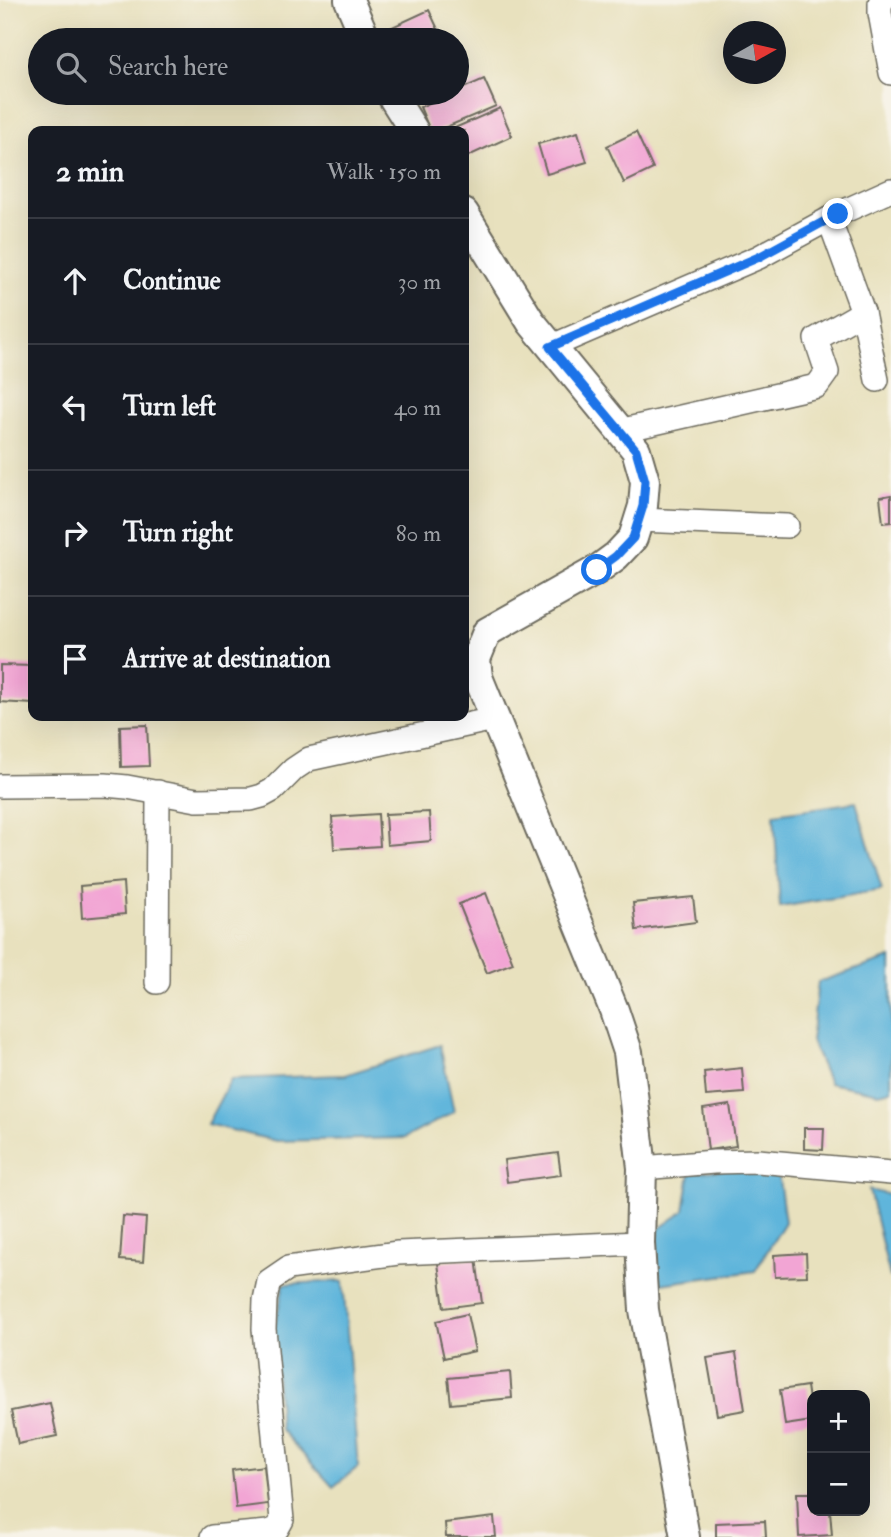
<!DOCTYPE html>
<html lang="en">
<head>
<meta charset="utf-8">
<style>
  body { margin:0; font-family:"IM FELL Double Pica",serif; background:#242831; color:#f1f3f6 }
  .controls { position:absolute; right:21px; bottom:21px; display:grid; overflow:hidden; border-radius:14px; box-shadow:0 7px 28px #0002 }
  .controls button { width:63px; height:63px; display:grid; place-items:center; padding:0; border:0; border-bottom:2px solid #363941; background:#171b24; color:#f1f3f6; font:35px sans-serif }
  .compass { position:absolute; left:723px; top:21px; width:63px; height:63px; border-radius:50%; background:#171b24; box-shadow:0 7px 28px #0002; rotate:82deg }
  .stop { position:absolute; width:21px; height:21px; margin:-16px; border:5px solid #1a73e8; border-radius:50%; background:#fff }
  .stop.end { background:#1a73e8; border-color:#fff; box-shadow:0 2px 7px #0008 }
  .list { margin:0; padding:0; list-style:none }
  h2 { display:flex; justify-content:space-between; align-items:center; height:91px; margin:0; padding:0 28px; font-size:30px }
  h2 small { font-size:23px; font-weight:400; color:#9ea1a6 }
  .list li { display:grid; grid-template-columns:46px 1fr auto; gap:21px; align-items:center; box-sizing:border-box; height:126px; padding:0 28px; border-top:2px solid #363941 }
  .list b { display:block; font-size:26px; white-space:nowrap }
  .list em { font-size:23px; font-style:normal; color:#9ea1a6 }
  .icon { flex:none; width:38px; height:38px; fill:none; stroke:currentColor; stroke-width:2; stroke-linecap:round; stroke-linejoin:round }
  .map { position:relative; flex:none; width:891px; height:1537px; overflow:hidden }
  .search { position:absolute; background:#171b24; box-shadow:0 7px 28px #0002; left:28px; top:28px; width:441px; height:77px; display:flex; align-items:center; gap:18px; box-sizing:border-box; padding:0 24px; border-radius:38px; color:#9ea1a6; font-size:26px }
  .panel { position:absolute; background:#171b24; box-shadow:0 7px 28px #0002; left:28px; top:126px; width:441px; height:595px; border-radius:14px }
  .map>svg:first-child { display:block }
</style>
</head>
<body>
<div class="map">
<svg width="891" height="1537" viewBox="0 0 891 1537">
  <rect width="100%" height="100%" fill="#f7f3e8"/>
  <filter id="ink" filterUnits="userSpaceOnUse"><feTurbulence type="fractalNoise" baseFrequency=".0143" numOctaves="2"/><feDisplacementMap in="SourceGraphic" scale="14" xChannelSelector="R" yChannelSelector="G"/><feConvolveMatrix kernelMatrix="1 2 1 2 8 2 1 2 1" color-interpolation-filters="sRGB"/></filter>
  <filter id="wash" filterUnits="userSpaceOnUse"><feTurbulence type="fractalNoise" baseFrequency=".00686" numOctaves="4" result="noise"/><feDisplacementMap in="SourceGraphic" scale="28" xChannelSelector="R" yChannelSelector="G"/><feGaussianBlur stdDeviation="1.57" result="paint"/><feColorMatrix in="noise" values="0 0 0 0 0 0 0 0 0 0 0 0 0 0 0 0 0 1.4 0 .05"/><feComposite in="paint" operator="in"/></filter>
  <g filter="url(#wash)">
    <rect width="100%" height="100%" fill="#e8e1be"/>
    <!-- water -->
    <g fill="#5fb5db" stroke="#457083" stroke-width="2">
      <polygon points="856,802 882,890 780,907 774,814"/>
      <polygon points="891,958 891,1090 879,1093 829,1083 811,1041 818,982"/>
      <polygon points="440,1045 454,1112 405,1138 276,1141 207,1124 231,1079 345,1075"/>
      <polygon points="777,1165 785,1222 755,1271 653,1285 657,1230 684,1211 690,1173"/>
      <polygon points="869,1190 891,1195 891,1277 890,1277"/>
      <polygon points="343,1281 358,1467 333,1487 280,1429 273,1334 284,1284"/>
    </g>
    <g id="blocks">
      <!-- building -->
      <g fill="#f2a5d4">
        <polygon points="429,10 443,40 379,40 377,34"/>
        <polygon points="484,79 496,106 437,131 430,131 420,107"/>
        <polygon points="500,108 512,136 464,158 464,131 448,131"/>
        <polygon points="578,132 587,162 547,174 538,144"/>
        <polygon points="636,132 653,169 624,183 607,146"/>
        <polygon points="891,495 891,522 883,523 880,497"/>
        <polygon points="0,665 33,666 33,704 0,702"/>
        <polygon points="147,725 149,766 121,767 120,726"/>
        <polygon points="429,812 431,841 387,845 385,814"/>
        <polygon points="378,814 380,846 334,849 332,817"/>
        <polygon points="123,882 125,914 82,918 80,886"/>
        <polygon points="486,893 513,963 487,973 459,904"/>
        <polygon points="693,897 696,922 636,930 633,903"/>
        <polygon points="742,1068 744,1093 706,1096 704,1072"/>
        <polygon points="730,1105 736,1146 708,1150 703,1109"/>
        <polygon points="804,1128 824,1128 823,1150 804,1149"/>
        <polygon points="558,1153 561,1175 507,1182 504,1160"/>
        <polygon points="123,1216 146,1218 143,1262 120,1260"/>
        <polygon points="806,1253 807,1276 775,1277 774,1255"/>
        <polygon points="476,1258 482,1303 444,1308 438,1263"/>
        <polygon points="467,1314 475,1351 444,1358 436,1321"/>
        <polygon points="736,1353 745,1410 717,1415 707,1358"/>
        <polygon points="510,1372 512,1398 451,1404 448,1378"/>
        <polygon points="807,1386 812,1421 785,1425 780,1390"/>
        <polygon points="50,1403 57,1436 18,1444 11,1411"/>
        <polygon points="264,1466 268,1504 236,1508 232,1470"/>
        <polygon points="797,1493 812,1493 812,1511 830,1511 832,1535 799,1537"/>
        <polygon points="494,1517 496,1537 446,1537 445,1523"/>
        <polygon points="765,1521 766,1537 716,1537 716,1523"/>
      </g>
    </g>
  </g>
  <g filter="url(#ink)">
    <use href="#blocks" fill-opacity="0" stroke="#6d6b5e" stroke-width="2"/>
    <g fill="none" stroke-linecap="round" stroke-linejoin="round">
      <!-- minor casing -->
      <g stroke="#6d6b5e" stroke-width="26">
        <g id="minor">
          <polyline points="883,0 880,3 880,13 891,73"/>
          <polyline points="829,219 863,312 877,380"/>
          <polyline points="550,347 759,257 838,214 891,190"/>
          <polyline points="619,431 817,386 827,372 816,339 863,312"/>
          <polyline points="639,520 787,526"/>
          <polyline points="0,786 105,785 127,787 197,800 251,799 262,796 273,790 294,769 309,759 494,719"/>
          <polyline points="157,982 158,792"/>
          <polyline points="642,1168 714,1162 758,1161 891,1173"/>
          <polyline points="212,1537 268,1532 277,1529 282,1520 264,1329 265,1300 269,1281 288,1268 398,1253 640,1243"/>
        </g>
      </g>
      <!-- tertiary casing -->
      <g stroke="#6d6b5e" stroke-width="32">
        <g id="tertiary">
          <polyline points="349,0 366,40"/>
          <polyline points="390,93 414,131"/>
          <polyline points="464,213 531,322 636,450 645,481 643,506 633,538 616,556 597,570 487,632 476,659 478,677 614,1010 628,1052 642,1168 640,1243 644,1310 685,1537"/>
        </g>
      </g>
      <!-- minor -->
      <use href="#minor" stroke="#fff" stroke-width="23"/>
      <!-- tertiary -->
      <use href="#tertiary" stroke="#fff" stroke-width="28"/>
    </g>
  </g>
  <g fill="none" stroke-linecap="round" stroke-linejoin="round" filter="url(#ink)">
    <!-- route -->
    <polyline stroke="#1a73e8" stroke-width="9" points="597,570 616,556 633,538 643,506 645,481 636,450 550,347 759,257 838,214"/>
  </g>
</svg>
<div class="controls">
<button>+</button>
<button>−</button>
</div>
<svg class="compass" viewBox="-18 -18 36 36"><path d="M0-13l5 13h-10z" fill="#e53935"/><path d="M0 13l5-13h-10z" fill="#9ea1a6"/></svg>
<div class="stop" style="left:597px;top:570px"></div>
<div class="stop end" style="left:838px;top:214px"></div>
<div class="search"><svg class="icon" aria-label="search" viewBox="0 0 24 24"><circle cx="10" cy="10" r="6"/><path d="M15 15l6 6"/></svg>Search here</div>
<section class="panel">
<h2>2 min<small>Walk · 150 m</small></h2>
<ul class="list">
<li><svg class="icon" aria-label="ahead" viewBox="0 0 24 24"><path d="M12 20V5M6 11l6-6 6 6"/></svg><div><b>Continue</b></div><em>30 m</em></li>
<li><svg class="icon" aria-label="left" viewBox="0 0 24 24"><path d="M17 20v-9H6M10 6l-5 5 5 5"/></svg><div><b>Turn left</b></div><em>40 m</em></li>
<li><svg class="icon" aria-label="right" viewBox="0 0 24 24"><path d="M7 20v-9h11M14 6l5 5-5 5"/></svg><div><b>Turn right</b></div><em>80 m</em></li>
<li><svg class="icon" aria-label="arrive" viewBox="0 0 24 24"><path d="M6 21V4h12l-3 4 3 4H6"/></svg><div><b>Arrive at destination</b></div></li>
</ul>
</section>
</div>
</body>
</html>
